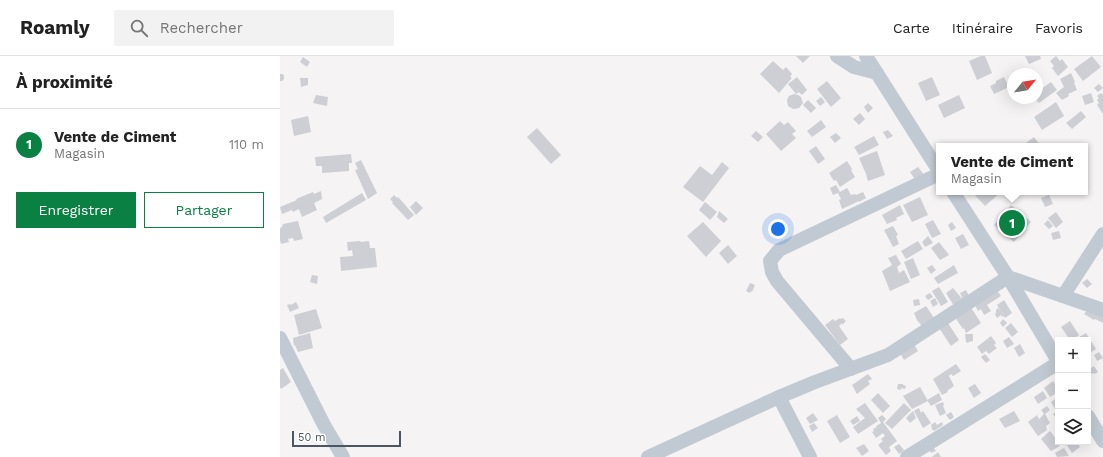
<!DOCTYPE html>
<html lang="fr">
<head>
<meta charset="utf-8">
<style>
  body { margin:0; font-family:"Work Sans",sans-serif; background:#f2f2f2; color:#222 }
  .controls { position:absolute; right:12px; bottom:12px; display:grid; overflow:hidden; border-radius:0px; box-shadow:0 4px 16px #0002 }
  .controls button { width:36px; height:36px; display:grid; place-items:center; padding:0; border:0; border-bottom:1px solid #e0e0e0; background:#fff; color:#222; font:20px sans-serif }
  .compass { position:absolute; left:727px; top:12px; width:36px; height:36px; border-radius:50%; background:#fff; box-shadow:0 4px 16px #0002; rotate:60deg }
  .scale { position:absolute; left:12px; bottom:10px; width:109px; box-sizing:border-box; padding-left:4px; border:2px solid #4a5661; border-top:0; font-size:11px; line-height:14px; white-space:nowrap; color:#4a5661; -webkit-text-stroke:3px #fff; paint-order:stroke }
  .you { position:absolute; left:498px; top:173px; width:14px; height:14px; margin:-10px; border:3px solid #fff; border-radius:50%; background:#1a73e8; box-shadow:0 0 0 6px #1a73e833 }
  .badge { display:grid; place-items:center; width:26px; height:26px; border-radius:50%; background:#0b8043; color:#fff; font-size:13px; font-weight:700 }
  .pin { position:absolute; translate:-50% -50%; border:2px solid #fff; box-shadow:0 1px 4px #0006 }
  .popup { position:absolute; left:656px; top:87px; width:152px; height:52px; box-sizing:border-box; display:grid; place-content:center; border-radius:0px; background:#fff; filter:drop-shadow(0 1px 3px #0005); font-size:13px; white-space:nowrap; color:#767676 }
  .popup b { font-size:15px; color:#222 }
  .popup::after { content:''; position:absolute; left:50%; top:100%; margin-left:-8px; border:8px solid transparent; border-top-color:#fff }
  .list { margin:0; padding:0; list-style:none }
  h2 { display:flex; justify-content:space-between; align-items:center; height:52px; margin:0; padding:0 16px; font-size:17px }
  h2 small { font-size:13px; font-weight:400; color:#767676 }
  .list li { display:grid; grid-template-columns:26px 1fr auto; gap:12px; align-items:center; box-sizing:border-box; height:72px; padding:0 16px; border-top:1px solid #e0e0e0 }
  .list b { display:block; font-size:15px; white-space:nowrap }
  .list p { margin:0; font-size:13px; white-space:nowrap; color:#767676 }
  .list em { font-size:13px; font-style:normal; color:#767676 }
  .actions { display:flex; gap:8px; padding:12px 16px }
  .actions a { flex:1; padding:9px 0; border:1px solid #0b8043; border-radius:0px; text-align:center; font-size:14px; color:#0b8043 }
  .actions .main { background:#0b8043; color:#fff }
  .icon { flex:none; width:22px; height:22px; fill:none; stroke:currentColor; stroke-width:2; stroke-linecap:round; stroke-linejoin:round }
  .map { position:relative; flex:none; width:823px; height:401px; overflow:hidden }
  header { display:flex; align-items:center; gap:24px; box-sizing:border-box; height:56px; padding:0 20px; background:#fff; border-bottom:1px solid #e0e0e0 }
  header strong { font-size:19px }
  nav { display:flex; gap:22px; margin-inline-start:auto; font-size:14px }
  .search { width:280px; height:36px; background:#f2f2f2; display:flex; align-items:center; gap:10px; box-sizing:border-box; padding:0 14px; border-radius:0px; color:#767676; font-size:15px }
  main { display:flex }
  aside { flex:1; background:#fff }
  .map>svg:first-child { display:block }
</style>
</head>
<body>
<header>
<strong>Roamly</strong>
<div class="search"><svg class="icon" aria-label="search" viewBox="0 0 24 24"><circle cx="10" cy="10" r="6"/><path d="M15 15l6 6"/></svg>Rechercher</div>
<nav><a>Carte</a><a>Itinéraire</a><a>Favoris</a></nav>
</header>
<main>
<aside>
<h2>À proximité<small></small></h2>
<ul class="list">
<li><span class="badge">1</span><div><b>Vente de Ciment</b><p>Magasin</p></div><em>110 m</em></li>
</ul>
<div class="actions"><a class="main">Enregistrer</a><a>Partager</a></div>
</aside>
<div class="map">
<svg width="823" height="401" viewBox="0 0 823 401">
  <rect width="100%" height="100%" fill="#f5f3f3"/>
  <!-- building -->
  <g fill="#cdcfd5">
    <polygon points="516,0 530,0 523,7"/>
    <polygon points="701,0 705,0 712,17 697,24 689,5"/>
    <polygon points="745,0 760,0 761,3 749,8"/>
    <polygon points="776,0 780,5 782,3 788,11 778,20 772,12 774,10 770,5"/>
    <polygon points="812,0 821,11 803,25 794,13"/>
    <polygon points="23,1 30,6 27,11 20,6"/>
    <polygon points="493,5 503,14 506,11 512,18 510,21 512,22 499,37 480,18"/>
    <polygon points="791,17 795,26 794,27 797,34 788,38 789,40 782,44 776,37 784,31 780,23"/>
    <polygon points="0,18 3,18 4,20 4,23 2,25 0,25"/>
    <polygon points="517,21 527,34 522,39 519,36 516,38 508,28"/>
    <polygon points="652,21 660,39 646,45 638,27"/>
    <polygon points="724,21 729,31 714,38 710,30 716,27 716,25"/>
    <polygon points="20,22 28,22 28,29 21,31"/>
    <polygon points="547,25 561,42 551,51 537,33"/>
    <polygon points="771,26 777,34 759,47 754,42 757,42 757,36"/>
    <polygon points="819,28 823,32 818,36 814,32"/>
    <polygon points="811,37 814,46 805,49 802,40"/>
    <polygon points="821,37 823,39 823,58 817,49 819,47 817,44 819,42 817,40"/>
    <polygon points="514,38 518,39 521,41 523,47 519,52 513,53 508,50 507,44 509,40"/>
    <polygon points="36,39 48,41 47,50 33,47"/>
    <polygon points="679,39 685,52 664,62 658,49"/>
    <polygon points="541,41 545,46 540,50 536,45"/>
    <polygon points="528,44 536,52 531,57 523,49"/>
    <polygon points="776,46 784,60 762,74 754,61"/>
    <polygon points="588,47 593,52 588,57 584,51"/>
    <polygon points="801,55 806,61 792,73 786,67"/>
    <polygon points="580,57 585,63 579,69 573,63"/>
    <polygon points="28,60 31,76 14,80 11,64"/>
    <polygon points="541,64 546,71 532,81 527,75"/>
    <polygon points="500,65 504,69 508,66 516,75 512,78 516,82 501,95 486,78"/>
    <polygon points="257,72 281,99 271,108 247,81"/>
    <polygon points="608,74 613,80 607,83 603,76"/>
    <polygon points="476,75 483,81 478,86 471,80"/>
    <polygon points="556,77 561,82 555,87 550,81"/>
    <polygon points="594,80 599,89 579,99 574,91"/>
    <polygon points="754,81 761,90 742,90"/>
    <polygon points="536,90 545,103 538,108 529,95"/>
    <polygon points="597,95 605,119 588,125 586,118 579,102"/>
    <polygon points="71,98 72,107 69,107 69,115 42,117 42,110 36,110 35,101"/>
    <polygon points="81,104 97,137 88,143 75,114 78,113 75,107"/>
    <polygon points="567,105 572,113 571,114 575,121 560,131 556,124 554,125 549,117"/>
    <polygon points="442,106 449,112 423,146 403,131 420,110 432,119"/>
    <polygon points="638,111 645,120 636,125 630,116"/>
    <polygon points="556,129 560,136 567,132 571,139 575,138 576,139 583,136 586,142 579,146 579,145 562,153 559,144 561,143 558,137 553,139 550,132"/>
    <polygon points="41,135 42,143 34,147 37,154 22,161 19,153 13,156 12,154 2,158 0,151 17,144 16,143 33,136 34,138"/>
    <polygon points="694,136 721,136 705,150 693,137"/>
    <polygon points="82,137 86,144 46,167 43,161"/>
    <polygon points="730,137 736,143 732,148 726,141"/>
    <polygon points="114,139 117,142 118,141 134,159 128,164 112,147 113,146 110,143"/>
    <polygon points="769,139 773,148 765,151 761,142"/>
    <polygon points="640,141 648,159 632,166 623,149"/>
    <polygon points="136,145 143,152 136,159 130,151"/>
    <polygon points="425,146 437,156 430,164 419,154"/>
    <polygon points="620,149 624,158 616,162 617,164 607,168 602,159"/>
    <polygon points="731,149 751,166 734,186 714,169"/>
    <polygon points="439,155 448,163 444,167 437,161"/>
    <polygon points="776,156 783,166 776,172 768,162"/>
    <polygon points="653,164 661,178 652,182 645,168"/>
    <polygon points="768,164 773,170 769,173 764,168"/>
    <polygon points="18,165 23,183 14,185 13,182 8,183 9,186 1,188 0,184 0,172 2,171 3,168"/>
    <polygon points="423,166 441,185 426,201 407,180"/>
    <polygon points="672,166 676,172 671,175 668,169"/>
    <polygon points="613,170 618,179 616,180 619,188 613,191 604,174"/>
    <polygon points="779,175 781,182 773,184 771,177"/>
    <polygon points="683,178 689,189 681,193 675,182"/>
    <polygon points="648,180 653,187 645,191 642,186"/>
    <polygon points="80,185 81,186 89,185 90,192 95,192 97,211 61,215 60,201 73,200 72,194 68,195 67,186"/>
    <polygon points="638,185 643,193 626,203 621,195"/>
    <polygon points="659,186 669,199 660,204 651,192"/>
    <polygon points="448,189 457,200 448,208 439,197"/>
    <polygon points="616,199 621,208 617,211 619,217 624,214 630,226 610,235 602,215 612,209 608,202"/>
    <polygon points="633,202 640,219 631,223 624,206"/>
    <polygon points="652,209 656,214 651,218 647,212"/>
    <polygon points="674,209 678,217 658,228 654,222"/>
    <polygon points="32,219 38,220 37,228 30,226"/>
    <polygon points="807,223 812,228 807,232 802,227"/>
    <polygon points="470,227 475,229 472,236 471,235 470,237 466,235"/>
    <polygon points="659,231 668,246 661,250 652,235"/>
    <polygon points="673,232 683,244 674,250 666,237"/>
    <polygon points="716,233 721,240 707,249 711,255 704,259 701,253 698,255 694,247"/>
    <polygon points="686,234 689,240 683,244 680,237"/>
    <polygon points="650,237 653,241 648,244 645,240"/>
    <polygon points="655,242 658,248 653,251 650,245"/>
    <polygon points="639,243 640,249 634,250 633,244"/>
    <polygon points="724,244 732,257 725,262 717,249"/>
    <polygon points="16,246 19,252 10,256 7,249 10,248 11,249"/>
    <polygon points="646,250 654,262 642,270 637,264 634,257"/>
    <polygon points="690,250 701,267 686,277 684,272 683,273 674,260"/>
    <polygon points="718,252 720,254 724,260 722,261 721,259 717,262 715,258 716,257 716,254"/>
    <polygon points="809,252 823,260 823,267 815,263 814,264 804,258"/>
    <polygon points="36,253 42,272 19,279 14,259"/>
    <polygon points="560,262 561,263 563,262 566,265 562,269 562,267 559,270 568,283 560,289 545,269 553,263 555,265"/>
    <polygon points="723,263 727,267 723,271 720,267"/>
    <polygon points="790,265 799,279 795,282 796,283 806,277 816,293 808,298 808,284 790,284 781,271"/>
    <polygon points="668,267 679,284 671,290 659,272"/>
    <polygon points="731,267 738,276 732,281 725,272"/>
    <polygon points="30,277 33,292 18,296 15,289 14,290 13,282"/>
    <polygon points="685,278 693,278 693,285 689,286 688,287 686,286"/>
    <polygon points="711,280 716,287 714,289 717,292 709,298 706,295 702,298 697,291"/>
    <polygon points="729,281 734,288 727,292 723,285"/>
    <polygon points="634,288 638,295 624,304 620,297"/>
    <polygon points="740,288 745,297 739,301 734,292"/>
    <polygon points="819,296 823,302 817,305 814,299"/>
    <polygon points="705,298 710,304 706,307 701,301"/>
    <polygon points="676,308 681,315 673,320 671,318 669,320 674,330 667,335 668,336 662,339 653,323"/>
    <polygon points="814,310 818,316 815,318 814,317 812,318 809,313"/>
    <polygon points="3,312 11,326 1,333 0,331 0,314"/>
    <polygon points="588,318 592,323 588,325 590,328 577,338 572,329"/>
    <polygon points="773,325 778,333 778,336 770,341 764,332"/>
    <polygon points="618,328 623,328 623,329 626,330 625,333 621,332 621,334 617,333"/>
    <polygon points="695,328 701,337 694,342 688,332"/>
    <polygon points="640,331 648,345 632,353 623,340"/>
    <polygon points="763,335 767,342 758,348 754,341"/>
    <polygon points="598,337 610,350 603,357 591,344"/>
    <polygon points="659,337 662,344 651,350 647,344"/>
    <polygon points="778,341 778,350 775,353 771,346"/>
    <polygon points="663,346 664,349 663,350 666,357 660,360 655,349"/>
    <polygon points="585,347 598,365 578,378 573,371 585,362 576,353"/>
    <polygon points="624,347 631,354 612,373 605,367"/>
    <polygon points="767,350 770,354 765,358 770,367 766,370 767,374 758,380 748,366 757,359 759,363 764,358 761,354"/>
    <polygon points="639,352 641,357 643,355 651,367 643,372 634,355"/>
    <polygon points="633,355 636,362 630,367 626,362"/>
    <polygon points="734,355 740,365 725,372 719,363"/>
    <polygon points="778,355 778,365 773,358"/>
    <polygon points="671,356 674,361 670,364 666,359"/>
    <polygon points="533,357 538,364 530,368 526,362"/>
    <polygon points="557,359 570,381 560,387 547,365"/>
    <polygon points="602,359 606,363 602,367 603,366 617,385 609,391 611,395 606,399 598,389 603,385 601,383 605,380 603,377 596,382 592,376 594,375 593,373 597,371 596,370 601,367 598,362"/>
    <polygon points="577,360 580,365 573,369 570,365"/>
    <polygon points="655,366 657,369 662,366 663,369 654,375 651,372 652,372 651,369"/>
    <polygon points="534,367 538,372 532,376 529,370"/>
    <polygon points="770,375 777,384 776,385 780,390 771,395 761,383"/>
    <polygon points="791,386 797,386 800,391 792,397 787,389"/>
    <polygon points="584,388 589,395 582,400 576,392"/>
    <polygon points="619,388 624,394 619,398 614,391"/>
    <polygon points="653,391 656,395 651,397 649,393"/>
    <polygon points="784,392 789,400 777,401 775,397"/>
    <polygon points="658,396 661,401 652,401"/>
  </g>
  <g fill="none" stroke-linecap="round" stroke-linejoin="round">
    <!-- minor -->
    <g stroke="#c1cad2" stroke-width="14">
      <polyline points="557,0 574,11 597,17"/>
      <polyline points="586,0 659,115"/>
      <polyline points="673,136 728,221 778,305"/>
      <polyline points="783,240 823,178"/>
      <polyline points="0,282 44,369 63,401"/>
      <polyline points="571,313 497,225 492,216 490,205 499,194 659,118"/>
      <polyline points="499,341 530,401"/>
      <polyline points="808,360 823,385"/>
      <polyline points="368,401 499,341 535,326 608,299 728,221 823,254"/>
      <polyline points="627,401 778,307"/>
    </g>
  </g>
</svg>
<div class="controls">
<button>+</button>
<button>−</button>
<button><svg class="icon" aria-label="layers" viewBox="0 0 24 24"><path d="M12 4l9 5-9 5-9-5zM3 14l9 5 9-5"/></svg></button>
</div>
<svg class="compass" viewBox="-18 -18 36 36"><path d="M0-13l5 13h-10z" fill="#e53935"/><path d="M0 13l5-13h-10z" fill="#767676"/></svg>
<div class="scale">50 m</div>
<div class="you"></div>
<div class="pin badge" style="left:732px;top:167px">1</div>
<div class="popup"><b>Vente de Ciment</b>Magasin</div>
</div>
</main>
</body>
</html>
